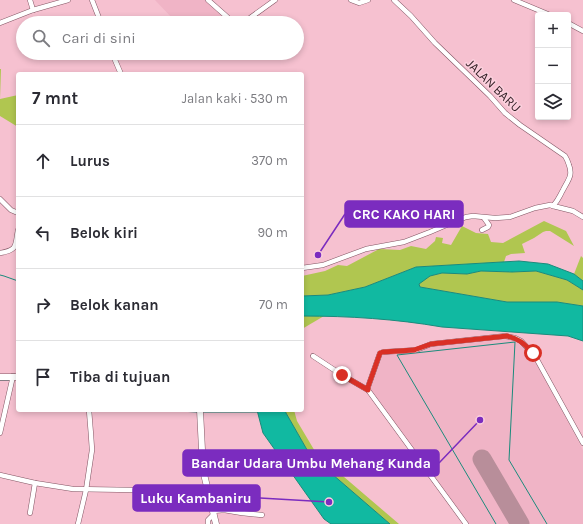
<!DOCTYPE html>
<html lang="id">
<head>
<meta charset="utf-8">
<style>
  body { margin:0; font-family:Karla,sans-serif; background:#f7f7f7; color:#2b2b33 }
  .controls { position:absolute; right:12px; top:12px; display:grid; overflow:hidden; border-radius:4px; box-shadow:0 2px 6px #0003 }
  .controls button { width:36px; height:36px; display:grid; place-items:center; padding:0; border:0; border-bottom:1px solid #e1e1e2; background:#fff; color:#2b2b33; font:20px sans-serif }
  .stop { position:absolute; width:12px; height:12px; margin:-9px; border:3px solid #d93025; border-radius:50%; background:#fff }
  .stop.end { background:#d93025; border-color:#fff; box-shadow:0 1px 4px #0008 }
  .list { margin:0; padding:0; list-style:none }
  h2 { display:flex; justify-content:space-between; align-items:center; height:52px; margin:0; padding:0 16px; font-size:17px }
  h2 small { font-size:13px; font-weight:400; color:#7c7c81 }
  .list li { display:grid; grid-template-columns:26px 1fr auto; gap:12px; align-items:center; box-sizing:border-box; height:72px; padding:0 16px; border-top:1px solid #e1e1e2 }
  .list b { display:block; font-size:15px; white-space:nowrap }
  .list em { font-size:13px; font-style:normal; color:#7c7c81 }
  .icon { flex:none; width:22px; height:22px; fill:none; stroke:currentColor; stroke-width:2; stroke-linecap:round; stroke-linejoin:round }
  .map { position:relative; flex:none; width:583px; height:524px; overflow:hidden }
  .search { position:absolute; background:#fff; box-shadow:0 2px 6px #0003; left:16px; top:16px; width:288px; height:44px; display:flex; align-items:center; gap:10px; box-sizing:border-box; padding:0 14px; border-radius:22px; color:#7c7c81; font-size:15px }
  .panel { position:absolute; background:#fff; box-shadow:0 2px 6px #0003; left:16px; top:72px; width:288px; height:340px; border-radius:4px }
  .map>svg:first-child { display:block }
</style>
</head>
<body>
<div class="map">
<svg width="583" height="524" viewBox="0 0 583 524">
  <rect width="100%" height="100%" fill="#f6c1d0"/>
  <!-- built -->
  <g fill="#f0b4c6">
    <polygon points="155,0 205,0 228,21 226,23 171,23 171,22 174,20"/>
    <polygon points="508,337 515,340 522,345 533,357 583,450 583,524 469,524 370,391 369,386 380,354 416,351 430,345"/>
  </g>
  <!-- green -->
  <g fill="#b0c650">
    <polygon points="0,69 1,69 0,99 18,95 18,127 0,116"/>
    <polygon points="544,221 566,231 574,246 550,231 546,231 543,232 534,238 522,244 525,253 511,254 506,256 504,262 416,267 365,287 328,295 302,296 302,276 325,271 338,265 347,266 379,249 400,250 411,246 426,249 435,241 436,237 443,238 442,243 451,245 462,226 476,233 488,234 491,242 503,243"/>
    <polygon points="581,256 583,258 583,281 574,274"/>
    <polygon points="481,271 512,272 536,271 567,280 583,290 583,306 557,302 507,302 420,287 419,283 430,276 442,273 467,274"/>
    <polygon points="302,316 324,316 302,329"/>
    <polygon points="285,410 294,410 297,421 316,453 399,524 390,524 310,455 286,413"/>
  </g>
  <!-- water -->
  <g fill="#11b9a1" stroke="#1b8b7c">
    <path d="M 519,261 L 548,264 L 574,274 L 583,281 L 583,290 L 567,280 L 536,271 L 512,272 L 481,271 L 467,274 L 442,273 L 430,276 L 419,284 L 420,287 L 507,302 L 557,302 L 583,306 L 583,341 L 568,336 L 442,327 C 396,319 349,316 302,316 L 302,296 L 328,295 L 365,287 L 416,267 Z"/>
    <polygon points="257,410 285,410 286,413 310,455 390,524 331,524 324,519 263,433"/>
  </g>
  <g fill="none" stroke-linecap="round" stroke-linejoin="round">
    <!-- stream -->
    <g stroke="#1b8b7c" stroke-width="1">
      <polyline points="0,275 4,276 18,281"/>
      <polyline points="0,380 9,380"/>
      <polyline points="176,410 179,411 197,412"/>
      <polyline points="202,412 257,412"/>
      <polyline points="496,524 397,355 515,342 509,460 547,524"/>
    </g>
    <!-- runway -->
    <polyline stroke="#b88e9a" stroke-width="19" points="482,459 520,524"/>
    <!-- minor casing -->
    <g stroke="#825563" stroke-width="5.5">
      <g id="minor">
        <polyline points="30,0 33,10"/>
        <polyline points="92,0 101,23"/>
        <polyline points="208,0 234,23"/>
        <polyline points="351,0 359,3 368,0"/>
        <polyline points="514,0 550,15"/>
        <polyline points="0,23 33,10 68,0"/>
        <polyline points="243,23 275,0"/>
        <polyline points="568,23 583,31"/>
        <polyline points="112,53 121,74"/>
        <polyline points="0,199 11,210 18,213"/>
        <polyline points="553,206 573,211 583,217"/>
        <polyline points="482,230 488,227 489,225 484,218"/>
        <path d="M 0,253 C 18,250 15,246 18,230"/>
        <path d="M 302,268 L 323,265 L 366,249 L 404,242 L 430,232 L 444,226 L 466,217 L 473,216 L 495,218 L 510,217 L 535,208 L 550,205 L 553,206 C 559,199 559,197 563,190 C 568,180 573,176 569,165 C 568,162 567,159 565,156 L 520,125 L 505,113 L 490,96 L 435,43 L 411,16 L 394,0"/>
        <polyline points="313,356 342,375 368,390"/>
        <polyline points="0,433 13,376"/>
        <path d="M 0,475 L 35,483 L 73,489 L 133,490 C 145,492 155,497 167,498 L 210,496"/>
        <polyline points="213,511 224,510 242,513 262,515"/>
        <polyline points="30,513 35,483"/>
        <polyline points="78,524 86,490 92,450 91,435 89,410"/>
        <polyline points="208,524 208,520 214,514"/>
        <polyline points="466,524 368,390 368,387 380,353 383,352 416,350 431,344 505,336 515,338 521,341 535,356 583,443"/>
      </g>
    </g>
    <!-- highway casing -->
    <g stroke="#825563" stroke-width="7">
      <g id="highway">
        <polyline points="0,377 18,377"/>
        <polyline points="200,410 203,470 216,524"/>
      </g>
    </g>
    <!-- minor -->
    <use href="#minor" stroke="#fff" stroke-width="4.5"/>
    <!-- highway -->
    <use href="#highway" stroke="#fff" stroke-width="6"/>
  </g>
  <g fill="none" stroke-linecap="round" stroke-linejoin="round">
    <!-- route -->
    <path stroke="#d93025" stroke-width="5" d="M 342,375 L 368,390 L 368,387 L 380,353 L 383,352 L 414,350 L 431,344 L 507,336 C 520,339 524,344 533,353"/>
  </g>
  <g text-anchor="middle" stroke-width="3" stroke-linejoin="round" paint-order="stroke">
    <!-- street labels -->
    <g font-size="13" fill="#321f25" stroke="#fcd1de">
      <text transform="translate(494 85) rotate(44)" y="5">JALAN BARU</text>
    </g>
  </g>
  <!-- callouts -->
  <path fill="none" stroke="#7b2cbf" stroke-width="1.5" d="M318 255L345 214M480 420L439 463M329 502L260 498"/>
  <g fill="#7b2cbf" stroke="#fcd1de" stroke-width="1.5">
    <circle cx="318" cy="255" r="4"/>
    <circle cx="480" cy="420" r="4"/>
    <circle cx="329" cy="502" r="4"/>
  </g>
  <g fill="#7b2cbf" stroke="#7b2cbf" stroke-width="1.5">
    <rect x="345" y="201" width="118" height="26" rx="4"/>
    <rect x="183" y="450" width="256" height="26" rx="4"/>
    <rect x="133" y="485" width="127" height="26" rx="4"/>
  </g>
  <g font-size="14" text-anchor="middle" font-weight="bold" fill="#fff">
    <text x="404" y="219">CRC KAKO HARI</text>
    <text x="311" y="468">Bandar Udara Umbu Mehang Kunda</text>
    <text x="196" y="503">Luku Kambaniru</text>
  </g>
</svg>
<div class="controls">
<button>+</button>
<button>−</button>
<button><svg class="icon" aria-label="layers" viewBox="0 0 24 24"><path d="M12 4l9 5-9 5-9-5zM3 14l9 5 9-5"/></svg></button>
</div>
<div class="stop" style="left:533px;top:353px"></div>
<div class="stop end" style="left:342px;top:375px"></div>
<div class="search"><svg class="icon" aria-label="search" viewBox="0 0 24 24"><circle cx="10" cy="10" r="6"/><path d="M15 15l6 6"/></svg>Cari di sini</div>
<section class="panel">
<h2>7 mnt<small>Jalan kaki · 530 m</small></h2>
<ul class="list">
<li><svg class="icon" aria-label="ahead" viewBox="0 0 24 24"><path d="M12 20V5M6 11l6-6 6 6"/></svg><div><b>Lurus</b></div><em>370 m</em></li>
<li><svg class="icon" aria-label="left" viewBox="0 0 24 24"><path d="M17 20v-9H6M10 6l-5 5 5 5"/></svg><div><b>Belok kiri</b></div><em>90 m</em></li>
<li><svg class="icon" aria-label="right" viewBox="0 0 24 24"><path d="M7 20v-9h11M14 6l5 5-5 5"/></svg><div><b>Belok kanan</b></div><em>70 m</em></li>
<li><svg class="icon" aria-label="arrive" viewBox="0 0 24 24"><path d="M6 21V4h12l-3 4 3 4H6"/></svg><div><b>Tiba di tujuan</b></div></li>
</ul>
</section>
</div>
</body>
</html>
